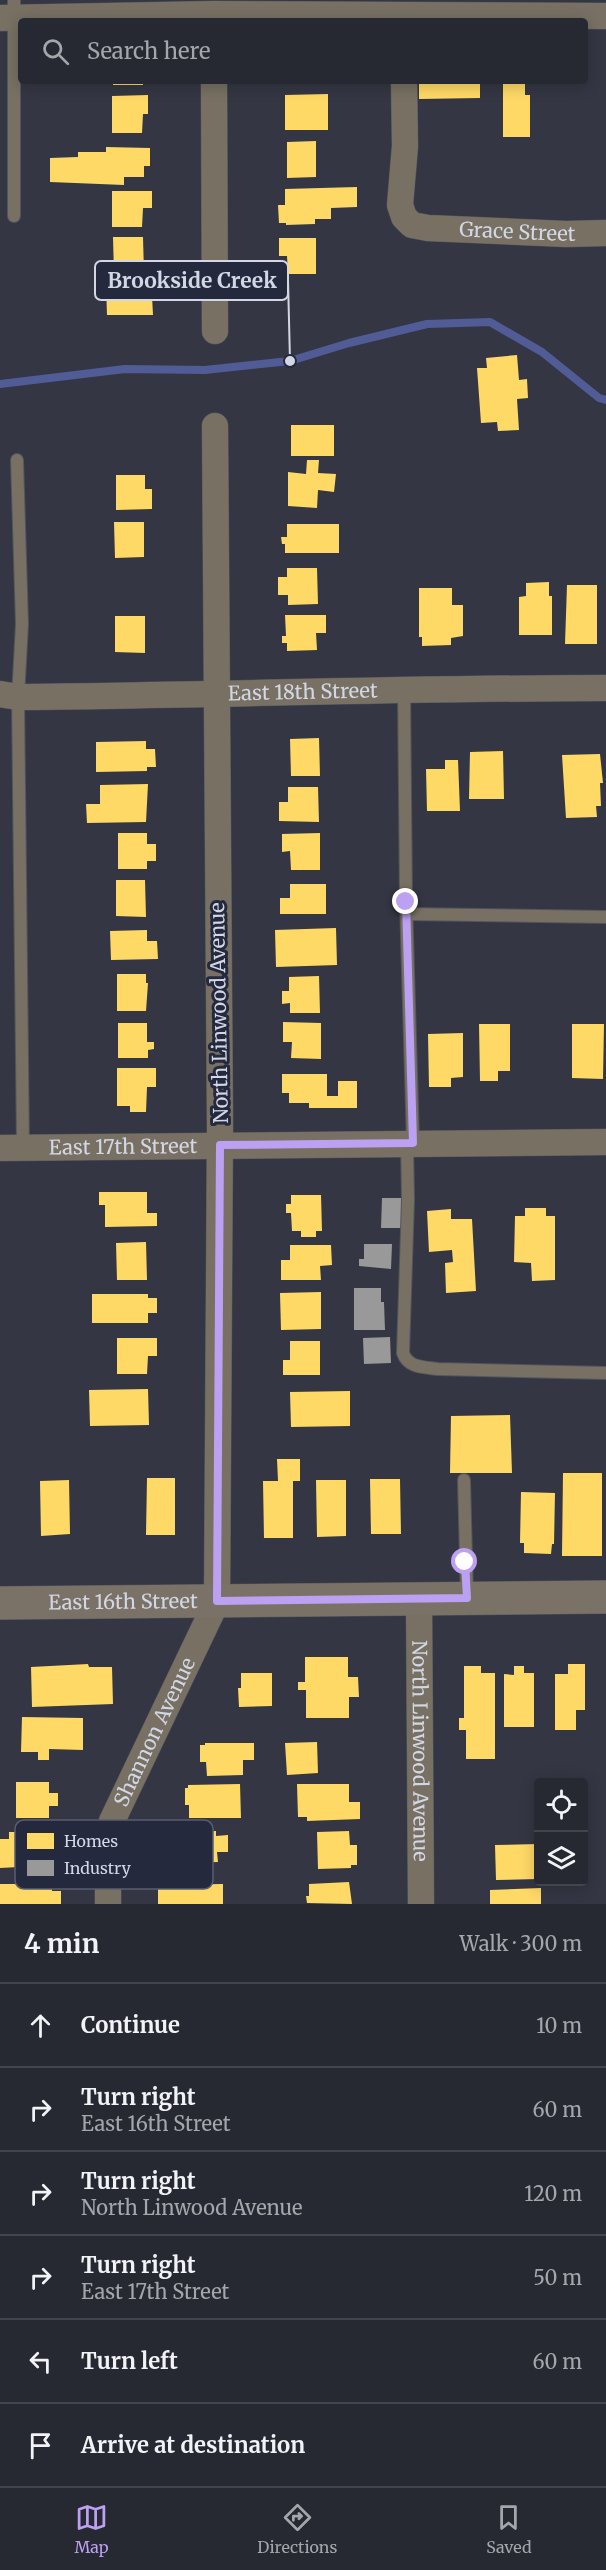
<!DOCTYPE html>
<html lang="en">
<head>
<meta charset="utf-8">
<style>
  body { margin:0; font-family:Merriweather,serif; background:#2f313a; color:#f1f3f6 }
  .controls { position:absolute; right:18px; bottom:18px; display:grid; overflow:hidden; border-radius:6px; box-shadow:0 3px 15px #0003 }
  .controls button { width:54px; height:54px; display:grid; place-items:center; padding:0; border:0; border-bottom:2px solid #43454d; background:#272932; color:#f1f3f6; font:30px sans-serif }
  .stop { position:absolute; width:18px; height:18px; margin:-14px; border:4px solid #bca0f2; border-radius:50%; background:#fff }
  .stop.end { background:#bca0f2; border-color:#fff; box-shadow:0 2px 6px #0008 }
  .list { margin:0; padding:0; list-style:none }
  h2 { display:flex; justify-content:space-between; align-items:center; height:78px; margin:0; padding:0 24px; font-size:26px }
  h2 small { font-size:20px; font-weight:400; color:#a4a6ac }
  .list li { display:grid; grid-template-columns:39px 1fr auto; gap:18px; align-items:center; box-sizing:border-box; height:84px; padding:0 24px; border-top:2px solid #43454d }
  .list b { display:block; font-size:22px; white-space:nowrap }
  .list p { margin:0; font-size:20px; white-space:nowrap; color:#a4a6ac }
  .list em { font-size:20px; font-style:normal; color:#a4a6ac }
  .icon { flex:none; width:33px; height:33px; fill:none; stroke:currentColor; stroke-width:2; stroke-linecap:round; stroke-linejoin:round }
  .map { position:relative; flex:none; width:606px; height:1904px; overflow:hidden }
  .search { position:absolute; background:#272932; box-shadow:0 3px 15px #0003; left:18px; right:18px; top:18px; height:66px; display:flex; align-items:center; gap:15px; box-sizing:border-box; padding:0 21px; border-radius:6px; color:#a4a6ac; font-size:22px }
  .sheet { height:582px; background:#272932 }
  nav { display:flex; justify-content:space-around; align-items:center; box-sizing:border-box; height:84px; border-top:2px solid #43454d; background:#272932; font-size:16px; color:#a4a6ac }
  nav a { display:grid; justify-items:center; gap:3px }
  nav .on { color:#bca0f2 }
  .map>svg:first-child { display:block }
</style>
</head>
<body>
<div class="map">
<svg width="606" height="1904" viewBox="0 0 606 1904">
  <rect width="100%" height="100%" fill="#343743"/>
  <!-- homes -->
  <g fill="#ffd966">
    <rect x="113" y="81" width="30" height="4"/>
    <polygon points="419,81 480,81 480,98 419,99"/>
    <polygon points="503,81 525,81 525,95 530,95 530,137 503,137"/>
    <polygon points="328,94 328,130 285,130 285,95"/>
    <polygon points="148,95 148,114 143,114 142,133 112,133 112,96"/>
    <polygon points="316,141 316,177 287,178 287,142"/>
    <polygon points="106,147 150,148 150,166 144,166 144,177 124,177 124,185 50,182 50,158 78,157 78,152 106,152"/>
    <polygon points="357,187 357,207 331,208 331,219 315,219 315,224 286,225 286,223 279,223 278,205 285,205 285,189"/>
    <polygon points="112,191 152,191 152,208 143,208 142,227 112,227"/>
    <polygon points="113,237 143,237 144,273 114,274"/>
    <polygon points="279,238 316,238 316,274 288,274 287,256 279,256"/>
    <polygon points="143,284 143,296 152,296 153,315 107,315 106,285"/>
    <polygon points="517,355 519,380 527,379 528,398 517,399 519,430 498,431 497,422 481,423 477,368 487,368 486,358"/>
    <rect x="291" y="425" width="43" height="31"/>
    <polygon points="307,460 319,460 318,473 336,474 334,492 318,490 317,508 288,506 288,472 306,474"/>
    <polygon points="116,475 145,475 145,489 152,489 152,509 116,510"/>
    <polygon points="114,522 144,522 144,557 115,558"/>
    <polygon points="287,524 339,524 339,553 285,553 285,544 282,544 281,537 287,537"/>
    <polygon points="287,568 317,568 318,604 288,605 288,595 278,595 278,577 287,577"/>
    <polygon points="549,582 549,596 552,596 552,635 519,635 519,597 526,596 526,583"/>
    <polygon points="567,585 597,585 597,644 565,644"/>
    <polygon points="419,588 452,588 452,605 463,605 463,636 451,638 451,645 422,646 422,637 419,637"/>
    <polygon points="285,615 326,615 326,633 316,633 317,650 287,651 287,643 282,643 282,636 286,636"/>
    <polygon points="115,616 145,616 145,653 115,652"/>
    <polygon points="319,738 320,776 291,776 290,739"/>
    <polygon points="146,741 146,749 155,749 156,767 147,767 147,771 96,772 96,742"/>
    <polygon points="503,751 504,799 469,799 470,752"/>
    <polygon points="600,754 603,783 600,783 601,806 596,806 597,817 566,818 562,755"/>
    <polygon points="445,760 458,760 460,811 427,811 426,769 445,769"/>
    <polygon points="148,784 146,822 87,823 86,804 100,804 100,785"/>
    <polygon points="288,787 318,787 319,822 279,821 279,802 288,802"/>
    <polygon points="118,833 147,833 147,844 156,844 156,861 147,861 147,869 118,869"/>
    <polygon points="320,833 320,870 291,870 290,851 282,852 282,834"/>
    <polygon points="116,880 145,880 146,917 116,916"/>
    <polygon points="290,884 326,884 326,914 280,914 280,898 290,898"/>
    <polygon points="336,928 337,965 276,967 275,930"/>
    <polygon points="147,930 147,941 157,941 158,959 111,960 110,931"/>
    <polygon points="117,974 146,974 146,983 148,983 146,1011 117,1011"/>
    <polygon points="319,976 320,1013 290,1013 290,1003 282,1004 282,991 289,991 289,977"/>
    <polygon points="283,1022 321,1023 321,1059 291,1058 292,1042 283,1042"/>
    <polygon points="118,1023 147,1023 147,1042 154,1042 154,1049 148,1050 148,1058 118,1058"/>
    <polygon points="479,1024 510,1024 510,1071 498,1071 498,1081 480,1081"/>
    <polygon points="572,1024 604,1024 603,1079 572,1078"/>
    <polygon points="463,1033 463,1077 451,1078 451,1087 429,1087 428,1034"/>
    <polygon points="117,1068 156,1068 156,1087 147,1087 146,1112 130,1112 130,1106 117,1106"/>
    <polygon points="282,1074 327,1074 327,1096 338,1096 338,1081 357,1081 357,1108 309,1108 309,1103 289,1103 289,1093 282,1093"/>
    <polygon points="99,1192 147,1192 147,1213 157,1213 157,1226 105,1227 105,1205 99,1205"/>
    <polygon points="291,1195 321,1195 322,1231 316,1231 316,1237 301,1237 301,1231 292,1231 291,1213 286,1213 286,1204 291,1204"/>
    <polygon points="525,1208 546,1208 546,1216 555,1216 555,1280 532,1281 531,1263 514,1262 515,1216 525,1216"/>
    <polygon points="451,1209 451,1219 472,1219 476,1291 446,1293 445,1263 453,1262 452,1250 429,1252 427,1211"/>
    <polygon points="146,1242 147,1280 117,1280 116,1243"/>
    <polygon points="290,1245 331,1245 332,1265 320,1266 321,1280 281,1280 281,1260 290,1260"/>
    <polygon points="321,1292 321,1329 281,1330 280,1293"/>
    <polygon points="92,1294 148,1294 148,1298 157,1298 157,1313 148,1313 148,1323 92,1323"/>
    <polygon points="117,1338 157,1338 157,1356 148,1356 147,1374 117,1374"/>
    <polygon points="290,1341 320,1341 320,1375 283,1375 283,1360 290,1360"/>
    <polygon points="148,1389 149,1425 90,1426 89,1390"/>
    <polygon points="350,1391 350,1426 291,1427 290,1392"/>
    <polygon points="510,1415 512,1473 450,1473 451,1416"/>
    <polygon points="277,1459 300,1459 300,1481 293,1481 293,1538 264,1538 263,1481 278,1481"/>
    <polygon points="563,1473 602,1473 602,1556 562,1556"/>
    <polygon points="147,1478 175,1478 175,1535 146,1535"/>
    <polygon points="370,1479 400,1479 401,1534 371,1534"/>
    <polygon points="69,1480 70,1534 41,1536 40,1481"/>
    <polygon points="316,1480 346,1480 346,1536 317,1537"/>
    <polygon points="521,1492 555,1493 554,1544 552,1544 551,1554 524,1553 524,1543 520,1543"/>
    <polygon points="305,1657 348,1657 348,1677 358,1677 359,1697 349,1697 349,1718 306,1718 306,1690 298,1690 298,1682 305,1682"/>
    <polygon points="88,1664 89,1667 112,1667 113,1704 32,1707 31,1667"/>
    <polygon points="568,1664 585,1664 585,1710 576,1710 576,1730 555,1730 555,1674 568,1674"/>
    <polygon points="464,1666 481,1666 481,1673 495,1673 495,1759 466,1759 466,1730 459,1730 459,1718 464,1718"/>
    <polygon points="514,1666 524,1666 524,1673 534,1673 534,1727 504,1727 504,1674 514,1675"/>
    <polygon points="241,1673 272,1673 272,1706 239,1707 238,1688 241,1688"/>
    <polygon points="22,1717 83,1718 83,1750 49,1749 49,1760 38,1760 38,1752 21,1752"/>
    <polygon points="317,1742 318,1773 287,1775 285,1743"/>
    <polygon points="205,1743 254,1743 254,1760 243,1760 243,1775 207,1776 206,1762 200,1762 200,1745 205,1745"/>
    <polygon points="16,1782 49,1782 49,1793 58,1793 58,1806 49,1806 49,1818 16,1818"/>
    <polygon points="240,1784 241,1818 189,1818 189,1805 185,1805 185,1788 188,1788 188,1785"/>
    <polygon points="297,1784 349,1784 349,1802 360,1802 360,1819 307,1821 307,1817 298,1817"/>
    <polygon points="216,1831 216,1836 228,1835 228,1852 217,1852 218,1862 173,1863 173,1855 167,1855 163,1851 163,1844 166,1840 172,1839 171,1833"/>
    <polygon points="349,1831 350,1845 357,1845 357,1865 351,1865 351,1868 318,1869 317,1832"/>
    <polygon points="9,1832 52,1832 52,1846 57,1846 57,1865 0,1868 0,1839 9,1839"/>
    <polygon points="538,1844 538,1879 496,1880 495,1845"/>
    <polygon points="349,1882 352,1904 307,1903 306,1896 309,1896 309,1884"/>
    <polygon points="0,1884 52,1884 52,1891 61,1891 61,1904 0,1904"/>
    <polygon points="223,1884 223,1904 158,1904 158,1885"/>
    <polygon points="541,1888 541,1904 490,1904 490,1890"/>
  </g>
  <!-- industry -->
  <g fill="#999">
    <polygon points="382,1198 402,1198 402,1228 381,1228"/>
    <polygon points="364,1244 392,1244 391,1269 359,1266 359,1259 364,1259"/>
    <polygon points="354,1288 381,1288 381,1302 384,1302 385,1330 354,1330"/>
    <polygon points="390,1337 391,1363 364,1364 363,1338"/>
  </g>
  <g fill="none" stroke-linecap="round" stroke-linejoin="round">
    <!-- stream -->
    <polyline stroke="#515c97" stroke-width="8" points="0,384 125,369 205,370 290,361 349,343 427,324 490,322 542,352 599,398 606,400"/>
    <!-- lane casing -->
    <g stroke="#52555f" stroke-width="14">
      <g id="lane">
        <polyline points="14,0 14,216"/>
        <polyline points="17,460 22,624 18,697 23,1148"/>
        <polyline points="404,689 406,902 413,1143"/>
        <polyline points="407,914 606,917"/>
        <path d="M 407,1143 L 408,1200 L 403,1353 C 408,1368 424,1367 438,1369 L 606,1373"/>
        <polyline points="464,1480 467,1597"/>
      </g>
    </g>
    <!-- street casing -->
    <g stroke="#52555f" stroke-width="27">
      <g id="street">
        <polyline points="0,18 214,14 606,16"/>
        <polyline points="214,81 215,331"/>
        <path id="s1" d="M 404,81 L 405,146 L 400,205 L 404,217 L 412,225 L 428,228 L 566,234 L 606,233"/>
        <path id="s2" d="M 0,694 L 18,697 C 214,695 410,688 606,688"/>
        <path id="s3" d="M 0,1148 L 606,1142"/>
        <path id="s4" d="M 419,1598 L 421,1904"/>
        <path id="s5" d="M 108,1904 L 108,1844 L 112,1821 L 217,1601 L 220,1128 L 215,426"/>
      </g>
    </g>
    <!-- secondary casing -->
    <g stroke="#52555f" stroke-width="34">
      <g id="secondary">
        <path id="s6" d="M 0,1603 L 606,1597"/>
      </g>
    </g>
    <!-- lane -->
    <use href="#lane" stroke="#777063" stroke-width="12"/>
    <!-- street -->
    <use href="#street" stroke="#777063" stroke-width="26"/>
    <!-- secondary -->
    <use href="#secondary" stroke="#7a7266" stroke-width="33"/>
  </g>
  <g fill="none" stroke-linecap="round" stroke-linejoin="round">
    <!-- route -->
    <polyline stroke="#bca0f2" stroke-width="8" points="406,902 413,1143 220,1145 217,1601 467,1598 465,1562"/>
  </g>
  <g text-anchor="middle" stroke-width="6" stroke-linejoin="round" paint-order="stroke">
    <!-- street labels -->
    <g font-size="20" fill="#d3d7e5" stroke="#24293e">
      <text dy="7" stroke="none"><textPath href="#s1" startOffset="254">Grace Street</textPath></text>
      <text dy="7" stroke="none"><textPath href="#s2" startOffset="303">East 18th Street</textPath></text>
      <text transform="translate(219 1013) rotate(-91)" y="7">North Linwood Avenue</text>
      <text dy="7" stroke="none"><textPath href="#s3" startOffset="123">East 17th Street</textPath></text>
      <text dy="7" stroke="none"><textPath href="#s6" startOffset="123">East 16th Street</textPath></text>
      <text dy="7" stroke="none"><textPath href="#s5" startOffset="182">Shannon Avenue</textPath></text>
      <text dy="7" stroke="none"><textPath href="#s4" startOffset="153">North Linwood Avenue</textPath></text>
    </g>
  </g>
  <!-- legend -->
  <rect x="15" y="1820" width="198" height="69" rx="9" fill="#24293e" stroke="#595d70" stroke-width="1.5"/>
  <rect x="27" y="1833" width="27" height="16" fill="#ffd966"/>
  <rect x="27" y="1860" width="27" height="16" fill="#999"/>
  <g font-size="16" fill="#d3d7e5">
    <text x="64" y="1847">Homes</text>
    <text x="64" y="1874">Industry</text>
  </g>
  <!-- callouts -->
  <path fill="none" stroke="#d3d7e5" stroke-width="2" d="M290 361L288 280"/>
  <circle fill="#d3d7e5" stroke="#24293e" stroke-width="2" cx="290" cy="361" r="6"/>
  <rect fill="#24293e" stroke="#d3d7e5" stroke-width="2" x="95" y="261" width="193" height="39" rx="6"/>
  <g font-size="21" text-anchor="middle" font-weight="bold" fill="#d3d7e5">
    <text x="192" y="288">Brookside Creek</text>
  </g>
</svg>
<div class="controls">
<button><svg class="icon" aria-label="locate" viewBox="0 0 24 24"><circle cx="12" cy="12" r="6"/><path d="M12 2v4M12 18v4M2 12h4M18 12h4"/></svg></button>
<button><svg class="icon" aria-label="layers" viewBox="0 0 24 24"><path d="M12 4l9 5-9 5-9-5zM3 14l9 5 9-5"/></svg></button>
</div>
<div class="stop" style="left:465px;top:1562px"></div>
<div class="stop end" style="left:406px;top:902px"></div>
<div class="search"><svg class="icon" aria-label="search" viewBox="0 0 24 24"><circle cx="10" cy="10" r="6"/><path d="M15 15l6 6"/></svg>Search here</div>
</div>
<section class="sheet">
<h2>4 min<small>Walk · 300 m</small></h2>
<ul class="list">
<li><svg class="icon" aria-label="ahead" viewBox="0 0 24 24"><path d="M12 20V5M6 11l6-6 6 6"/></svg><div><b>Continue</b></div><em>10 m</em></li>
<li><svg class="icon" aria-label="right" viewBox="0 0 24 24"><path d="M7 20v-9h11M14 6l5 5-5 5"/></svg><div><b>Turn right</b><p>East 16th Street</p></div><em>60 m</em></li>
<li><svg class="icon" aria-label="right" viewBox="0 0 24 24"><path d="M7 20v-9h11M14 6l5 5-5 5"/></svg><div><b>Turn right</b><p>North Linwood Avenue</p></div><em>120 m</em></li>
<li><svg class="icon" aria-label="right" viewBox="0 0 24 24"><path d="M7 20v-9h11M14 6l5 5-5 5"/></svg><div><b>Turn right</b><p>East 17th Street</p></div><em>50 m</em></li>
<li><svg class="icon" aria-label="left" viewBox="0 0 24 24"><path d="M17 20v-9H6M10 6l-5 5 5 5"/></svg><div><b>Turn left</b></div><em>60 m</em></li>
<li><svg class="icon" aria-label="arrive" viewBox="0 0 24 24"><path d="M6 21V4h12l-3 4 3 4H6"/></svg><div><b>Arrive at destination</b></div></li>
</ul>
</section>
<nav>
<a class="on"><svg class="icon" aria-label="map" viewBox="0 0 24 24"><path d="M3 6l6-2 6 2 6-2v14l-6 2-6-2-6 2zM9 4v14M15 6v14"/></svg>Map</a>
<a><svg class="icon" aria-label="directions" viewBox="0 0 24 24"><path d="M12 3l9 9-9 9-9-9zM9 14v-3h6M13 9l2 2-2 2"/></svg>Directions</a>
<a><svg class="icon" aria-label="saved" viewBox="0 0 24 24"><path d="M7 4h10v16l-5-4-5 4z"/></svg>Saved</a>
</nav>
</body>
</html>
